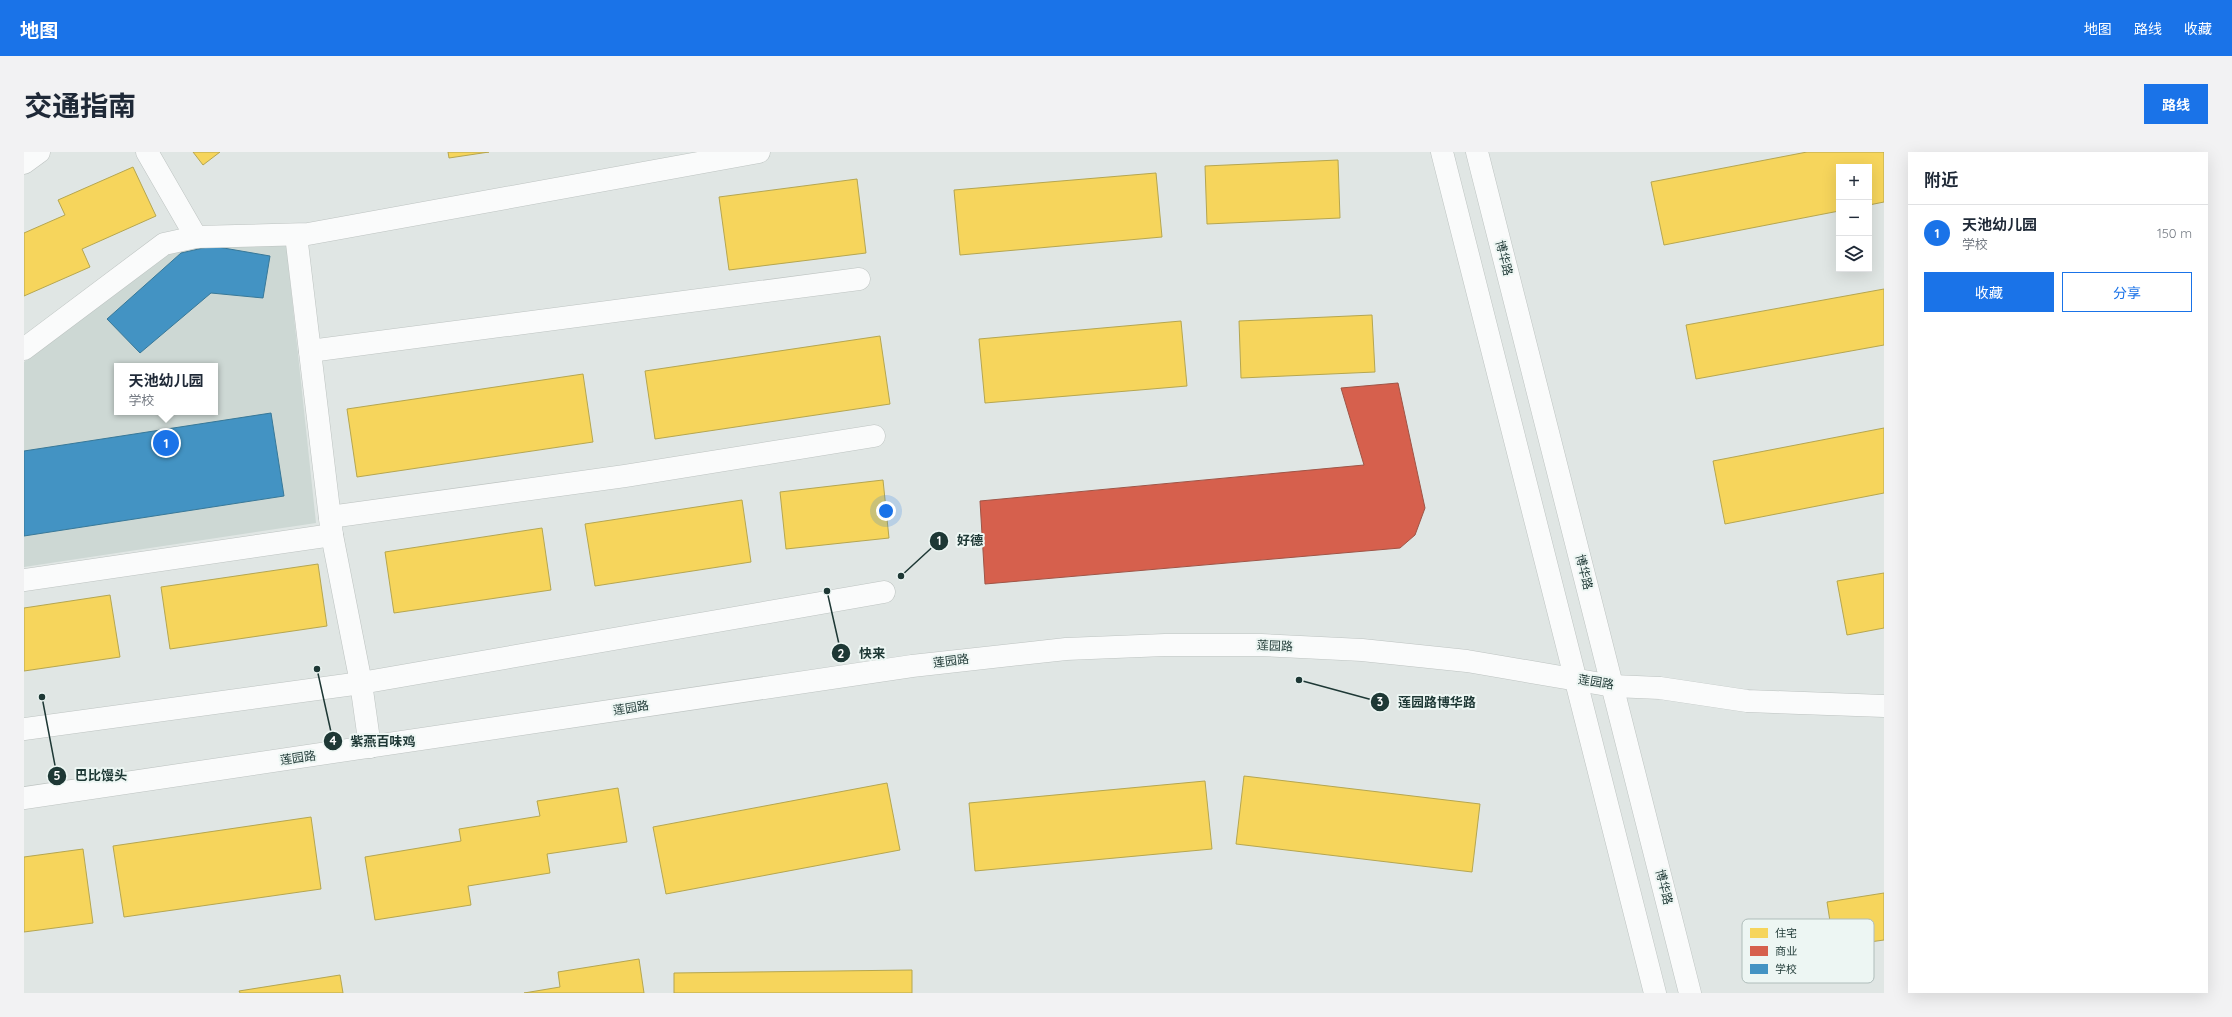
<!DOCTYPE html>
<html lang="zh">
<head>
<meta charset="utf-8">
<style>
  body { margin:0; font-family:Quicksand,"Noto Sans SC",sans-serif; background:#f2f2f3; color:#1f2937 }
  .controls { position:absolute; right:12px; top:12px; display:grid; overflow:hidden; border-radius:0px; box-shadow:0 4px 16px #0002 }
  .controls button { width:36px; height:36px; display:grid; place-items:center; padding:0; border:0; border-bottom:1px solid #e0e1e3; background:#fff; color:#1f2937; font:20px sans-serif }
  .you { position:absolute; left:862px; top:359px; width:14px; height:14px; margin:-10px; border:3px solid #fff; border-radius:50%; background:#1a73e8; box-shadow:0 0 0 6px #1a73e833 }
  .badge { display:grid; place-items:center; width:26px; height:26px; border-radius:50%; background:#1a73e8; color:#fff; font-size:13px; font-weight:700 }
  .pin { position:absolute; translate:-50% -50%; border:2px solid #fff; box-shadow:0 1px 4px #0006 }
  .popup { position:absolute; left:90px; top:211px; width:104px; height:52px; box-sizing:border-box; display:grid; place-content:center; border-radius:0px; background:#fff; filter:drop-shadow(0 1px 3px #0005); font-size:13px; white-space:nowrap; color:#747a83 }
  .popup b { font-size:15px; color:#1f2937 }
  .popup::after { content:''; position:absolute; left:50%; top:100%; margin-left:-8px; border:8px solid transparent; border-top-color:#fff }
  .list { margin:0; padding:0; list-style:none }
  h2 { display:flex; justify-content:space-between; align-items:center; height:52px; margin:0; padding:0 16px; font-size:17px }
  h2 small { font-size:13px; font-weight:400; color:#747a83 }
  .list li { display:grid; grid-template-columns:26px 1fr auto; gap:12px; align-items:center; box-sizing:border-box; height:56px; padding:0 16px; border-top:1px solid #e0e1e3 }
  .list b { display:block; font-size:15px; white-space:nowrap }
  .list p { margin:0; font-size:13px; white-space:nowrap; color:#747a83 }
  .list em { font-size:13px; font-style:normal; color:#747a83 }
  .actions { display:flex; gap:8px; padding:12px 16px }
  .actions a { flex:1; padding:9px 0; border:1px solid #1a73e8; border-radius:0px; text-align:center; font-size:14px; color:#1a73e8 }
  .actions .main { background:#1a73e8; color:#fff }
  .icon { flex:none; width:22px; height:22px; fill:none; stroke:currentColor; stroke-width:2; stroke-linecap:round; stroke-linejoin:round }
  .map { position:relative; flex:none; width:1860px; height:841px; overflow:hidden; border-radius:0px }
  header { display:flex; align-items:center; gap:24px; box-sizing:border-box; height:56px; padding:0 20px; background:#1a73e8; color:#fff }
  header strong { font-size:19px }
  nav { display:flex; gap:22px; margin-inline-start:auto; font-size:14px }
  .intro { display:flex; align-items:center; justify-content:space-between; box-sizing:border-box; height:96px; padding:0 24px }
  h1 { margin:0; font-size:28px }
  .button { padding:10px 18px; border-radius:0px; background:#1a73e8; color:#fff; font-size:14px; font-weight:700 }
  main { display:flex; gap:24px; padding:0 24px }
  aside { flex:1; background:#fff; border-radius:0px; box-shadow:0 4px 16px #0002 }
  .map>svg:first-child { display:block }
</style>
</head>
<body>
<header>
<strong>地图</strong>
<nav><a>地图</a><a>路线</a><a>收藏</a></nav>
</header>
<div class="intro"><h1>交通指南</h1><a class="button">路线</a></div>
<main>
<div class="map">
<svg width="1860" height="841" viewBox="0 0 1860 841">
  <rect width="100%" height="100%" fill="#e0e6e4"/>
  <!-- built -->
  <path fill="#cdd8d4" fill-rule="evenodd" d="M 262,90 L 292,371 L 0,415 L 0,210 L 138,104 L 175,93 ZM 93,214 L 191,214 L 191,260 L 93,260 Z"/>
  <!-- homes -->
  <g fill="#f6d55c" stroke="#b5a650">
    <polygon points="169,0 196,0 179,13"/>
    <polygon points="424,0 465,0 425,6"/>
    <polygon points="1783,0 1860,0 1860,50 1845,53 1845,15 1815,15 1815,59 1640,93 1627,30"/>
    <polygon points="1314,8 1316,66 1183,72 1181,14"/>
    <polygon points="109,15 132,64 58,97 66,115 0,144 0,81 41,63 34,48"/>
    <polygon points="1132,21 1138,85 936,103 930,38"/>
    <polygon points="833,27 842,101 705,118 695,45"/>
    <polygon points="1860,137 1860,193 1672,227 1662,173"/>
    <polygon points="1348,163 1351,220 1217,226 1215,169"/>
    <polygon points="1157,169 1163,234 961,251 955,187"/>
    <polygon points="856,184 866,252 631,287 621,219"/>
    <polygon points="559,222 569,290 333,325 323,257"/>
    <polygon points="1860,276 1860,341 1701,372 1689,309"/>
    <polygon points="859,328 865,386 762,397 756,340"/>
    <polygon points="718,348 727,410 571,434 561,372"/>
    <polygon points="518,376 527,438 370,461 361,400"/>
    <polygon points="294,412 303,474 146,497 137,435"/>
    <polygon points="1860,421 1860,476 1823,483 1813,429"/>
    <polygon points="86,443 96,505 0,519 0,456"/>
    <polygon points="1220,624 1456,652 1448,720 1212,692"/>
    <polygon points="1181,629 1188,697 951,719 945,651"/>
    <polygon points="863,631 876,698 642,742 629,675"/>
    <polygon points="594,636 603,690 523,702 526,721 444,734 447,753 351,768 341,705 437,689 435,677 516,664 513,649"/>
    <polygon points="287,665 297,737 100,765 89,694"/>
    <polygon points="59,697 69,771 0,780 0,705"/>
    <polygon points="1860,741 1860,788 1810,795 1803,750"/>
    <polygon points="615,807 620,841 500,841 536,835 534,820"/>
    <polygon points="888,818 888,841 650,841 650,821"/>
    <polygon points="316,823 319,841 216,841 215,839"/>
  </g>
  <!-- shops -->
  <polygon fill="#d6604d" stroke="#9f5446" points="1374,231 1401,356 1391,383 1376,396 961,432 956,349 1340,313 1317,236"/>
  <!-- schools -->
  <g fill="#4393c3" stroke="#387898">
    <polygon points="188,94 246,104 239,146 187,141 116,201 83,167 157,101"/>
    <polygon points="247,261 260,344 0,384 0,299"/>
  </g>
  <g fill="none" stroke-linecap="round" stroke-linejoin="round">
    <!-- minor casing -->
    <g stroke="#bdc3c1" stroke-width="23">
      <g id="minor">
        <polyline points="123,0 172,85 284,82 735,0"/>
        <polyline points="1418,0 1631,841"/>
        <polyline points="1453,0 1666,841"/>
        <polyline points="0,11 15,0"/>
        <polyline points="0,197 140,92 172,85"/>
        <polyline points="286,199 835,127"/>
        <polyline points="306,365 601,324 850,284"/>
        <polyline points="308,383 337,531 346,595"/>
        <polyline points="0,428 308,383 272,83"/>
        <polyline points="0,577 337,531 860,440"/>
        <polyline points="0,646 888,514 1042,497 1141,493 1237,493 1338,498 1443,509 1589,534 1636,536 1723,549 1860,554"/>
      </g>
    </g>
    <!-- minor -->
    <use href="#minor" stroke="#fafbfb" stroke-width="22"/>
  </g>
  <g text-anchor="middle" stroke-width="4" stroke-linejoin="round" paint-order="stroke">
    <!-- street labels -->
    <g font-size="12" fill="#1e3835" stroke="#edf6f3">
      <text transform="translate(1480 106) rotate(76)" y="4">博华路</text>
      <text transform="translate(1560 420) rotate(76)" y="4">博华路</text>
      <text transform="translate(1251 494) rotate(2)" y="4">莲园路</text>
      <text transform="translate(927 509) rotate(-7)" y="4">莲园路</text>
      <text transform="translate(1572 530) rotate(9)" y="4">莲园路</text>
      <text transform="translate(607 556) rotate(-9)" y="4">莲园路</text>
      <text transform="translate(274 606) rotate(-8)" y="4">莲园路</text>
      <text transform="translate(1640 735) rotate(76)" y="4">博华路</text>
    </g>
  </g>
  <!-- legend -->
  <rect x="1718" y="767" width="132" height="64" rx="6" fill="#edf6f3" stroke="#afbdba" stroke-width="1"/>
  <rect x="1726" y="776" width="18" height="10" fill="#f6d55c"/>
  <rect x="1726" y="794" width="18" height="10" fill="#d6604d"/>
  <rect x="1726" y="812" width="18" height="10" fill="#4393c3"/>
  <g font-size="11" fill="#1e3835">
    <text x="1751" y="785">住宅</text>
    <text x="1751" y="803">商业</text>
    <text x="1751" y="821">学校</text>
  </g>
  <!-- callouts -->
  <path fill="none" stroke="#1e3835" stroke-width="1.5" d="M877 424L915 389M803 439L817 501M1275 528L1356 550M293 517L309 589M18 545L33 624"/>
  <g fill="#1e3835" stroke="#edf6f3" stroke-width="1.5">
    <circle cx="877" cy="424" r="4"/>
    <circle cx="803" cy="439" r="4"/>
    <circle cx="1275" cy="528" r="4"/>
    <circle cx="293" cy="517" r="4"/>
    <circle cx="18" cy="545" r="4"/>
    <circle cx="915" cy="389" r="10"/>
    <circle cx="817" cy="501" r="10"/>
    <circle cx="1356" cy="550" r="10"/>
    <circle cx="309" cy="589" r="10"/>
    <circle cx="33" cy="624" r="10"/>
  </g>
  <g font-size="12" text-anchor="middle" font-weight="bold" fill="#fff">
    <text x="915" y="393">1</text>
    <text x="817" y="506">2</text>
    <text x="1356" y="554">3</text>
    <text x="309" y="593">4</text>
    <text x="33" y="628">5</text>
  </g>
  <g font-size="13" text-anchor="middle" font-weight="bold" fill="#1e3835" stroke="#edf6f3" stroke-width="4" stroke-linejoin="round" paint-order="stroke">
    <text x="946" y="393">好德</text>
    <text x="848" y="506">快来</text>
    <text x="1413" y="555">莲园路博华路</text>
    <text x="359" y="594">紫燕百味鸡</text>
    <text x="77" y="628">巴比馒头</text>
  </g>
</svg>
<div class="controls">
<button>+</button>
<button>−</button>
<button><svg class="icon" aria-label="layers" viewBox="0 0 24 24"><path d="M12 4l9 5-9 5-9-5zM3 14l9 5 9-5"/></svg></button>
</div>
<div class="you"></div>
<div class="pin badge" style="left:142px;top:291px">1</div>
<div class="popup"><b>天池幼儿园</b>学校</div>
</div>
<aside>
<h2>附近<small></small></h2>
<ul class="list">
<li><span class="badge">1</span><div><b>天池幼儿园</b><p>学校</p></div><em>150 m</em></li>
</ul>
<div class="actions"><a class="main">收藏</a><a>分享</a></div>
</aside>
</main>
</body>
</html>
